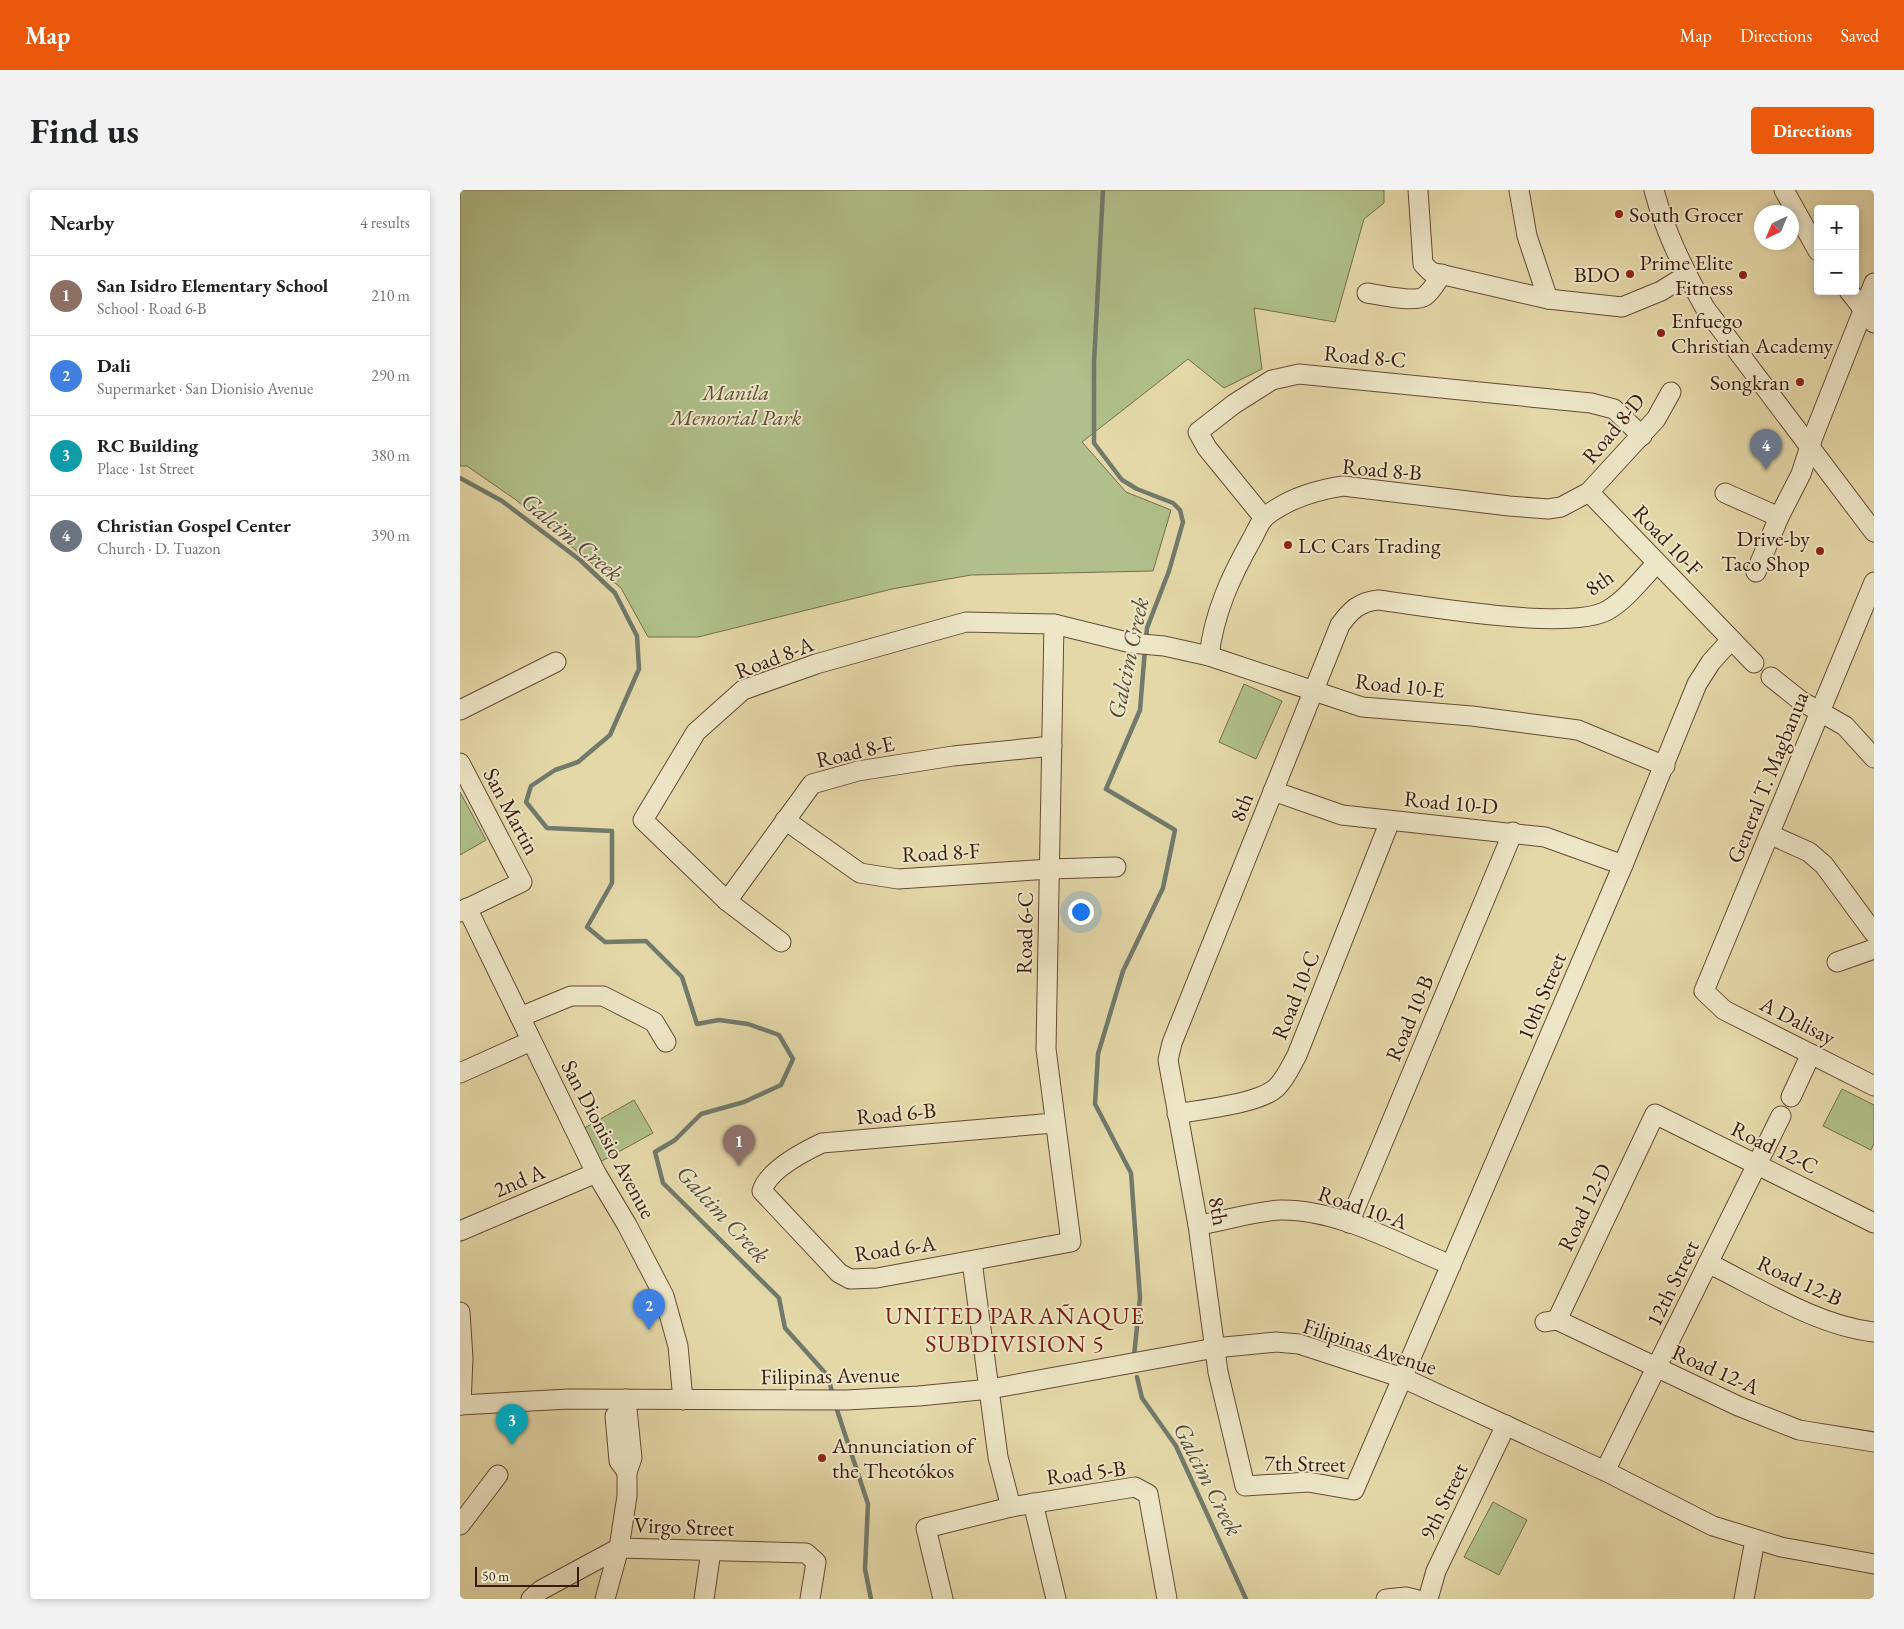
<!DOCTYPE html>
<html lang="en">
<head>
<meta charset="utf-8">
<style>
  body { margin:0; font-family:"EB Garamond",serif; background:#f2f2f2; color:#202124 }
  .controls { position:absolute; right:15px; top:15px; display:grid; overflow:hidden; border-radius:5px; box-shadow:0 2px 8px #0003 }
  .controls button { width:45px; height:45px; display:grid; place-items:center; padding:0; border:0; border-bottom:1px solid #e0e0e0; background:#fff; color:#202124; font:25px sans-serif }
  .compass { position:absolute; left:1294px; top:15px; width:45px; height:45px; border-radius:50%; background:#fff; box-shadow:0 2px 8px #0003; rotate:224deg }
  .scale { position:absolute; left:15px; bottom:12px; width:104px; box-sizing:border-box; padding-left:5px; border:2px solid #3b1b0e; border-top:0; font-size:14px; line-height:18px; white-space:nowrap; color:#3b1b0e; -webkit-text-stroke:4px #ede6c7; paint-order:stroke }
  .you { position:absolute; left:620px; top:721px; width:18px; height:18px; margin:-12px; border:4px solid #fff; border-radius:50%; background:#1a73e8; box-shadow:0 0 0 8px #1a73e833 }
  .badge { display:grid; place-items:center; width:32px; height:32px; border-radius:50%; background:#ea580c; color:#fff; font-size:16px; font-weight:700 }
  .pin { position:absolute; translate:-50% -41px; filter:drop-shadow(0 1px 2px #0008) }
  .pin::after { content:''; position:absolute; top:26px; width:18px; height:15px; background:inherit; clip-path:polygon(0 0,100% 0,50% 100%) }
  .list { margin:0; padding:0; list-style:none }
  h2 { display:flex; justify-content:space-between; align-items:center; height:65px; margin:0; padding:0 20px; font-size:21px }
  h2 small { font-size:16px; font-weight:400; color:#757577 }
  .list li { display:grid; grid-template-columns:32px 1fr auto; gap:15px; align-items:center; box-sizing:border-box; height:80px; padding:0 20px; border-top:1px solid #e0e0e0 }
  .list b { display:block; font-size:19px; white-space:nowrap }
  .list p { margin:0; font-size:16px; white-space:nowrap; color:#757577 }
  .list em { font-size:16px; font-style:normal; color:#757577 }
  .map { position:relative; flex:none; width:1414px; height:1409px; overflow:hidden; border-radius:5px }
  header { display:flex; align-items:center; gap:30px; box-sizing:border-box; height:70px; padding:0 25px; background:#ea580c; color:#fff }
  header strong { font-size:24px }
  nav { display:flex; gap:28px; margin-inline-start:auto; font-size:18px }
  .intro { display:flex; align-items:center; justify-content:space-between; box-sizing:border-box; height:120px; padding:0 30px }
  h1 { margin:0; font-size:35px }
  .button { padding:12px 22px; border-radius:5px; background:#ea580c; color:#fff; font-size:18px; font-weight:700 }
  main { display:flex; gap:30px; padding:0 30px }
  aside { flex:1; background:#fff; border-radius:5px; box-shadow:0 2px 8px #0003 }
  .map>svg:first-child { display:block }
</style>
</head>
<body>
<header>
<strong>Map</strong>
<nav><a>Map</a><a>Directions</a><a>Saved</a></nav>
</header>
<div class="intro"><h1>Find us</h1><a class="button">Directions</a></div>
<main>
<aside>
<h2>Nearby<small>4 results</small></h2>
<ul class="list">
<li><span class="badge" style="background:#8d6e63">1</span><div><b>San Isidro Elementary School</b><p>School · Road 6-B</p></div><em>210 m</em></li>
<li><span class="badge" style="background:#3f7fe0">2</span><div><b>Dali</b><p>Supermarket · San Dionisio Avenue</p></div><em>290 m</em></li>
<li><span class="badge" style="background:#0f9aa8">3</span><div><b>RC Building</b><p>Place · 1st Street</p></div><em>380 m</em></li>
<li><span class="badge" style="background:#6b7280">4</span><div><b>Christian Gospel Center</b><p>Church · D. Tuazon</p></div><em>390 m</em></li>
</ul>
</aside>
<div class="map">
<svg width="1414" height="1409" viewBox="0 0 1414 1409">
  <rect width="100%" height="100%" fill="#e4d8a9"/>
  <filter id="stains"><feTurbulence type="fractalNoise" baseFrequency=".004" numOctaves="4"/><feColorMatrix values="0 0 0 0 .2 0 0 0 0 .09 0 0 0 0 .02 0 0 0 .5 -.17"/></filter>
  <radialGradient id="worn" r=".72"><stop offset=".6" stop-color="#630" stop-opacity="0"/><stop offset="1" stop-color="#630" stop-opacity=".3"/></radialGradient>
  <!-- green -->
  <g fill="#b0bf8b" stroke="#766d4c">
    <polygon points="0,0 924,0 924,13 904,29 875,132 794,118 802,179 764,198 728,169 622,252 666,302 711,320 693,381 511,385 432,399 238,447 188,447 161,398 56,310 7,276 0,276"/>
    <polygon points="784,494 822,511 796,569 759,552"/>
    <polygon points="0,602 26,650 0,665"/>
    <polygon points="1382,899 1414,915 1414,953 1411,960 1363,936"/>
    <polygon points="174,910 193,943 140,972 121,940"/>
    <polygon points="1033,1312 1067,1330 1039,1385 1004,1367"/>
  </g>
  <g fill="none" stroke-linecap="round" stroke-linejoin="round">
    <!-- stream -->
    <g stroke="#717a6b" stroke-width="4.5">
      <polyline points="643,0 634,173 634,253 662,290 677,299 713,313 720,320 723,332 709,381 687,438 686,449"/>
      <polyline points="0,288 42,311 120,370 155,403 177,446 179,479 150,545 118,572 95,580 71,596 66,612 87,638 152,641 152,693 127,737 145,752 186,751 222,787 237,834 259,830 288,834 319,845 333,869 321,895 284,912 241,924 215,950 195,962 203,993 319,1108 325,1138 368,1186 373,1206"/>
      <polyline points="674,1166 680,1108 671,983 635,914 638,864 663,781 703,698 715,640 646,599 680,520 685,459"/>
      <polyline points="677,1187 682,1208 716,1256 786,1409"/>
      <polyline points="375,1214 408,1314 405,1379 411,1409"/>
    </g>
    <!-- minor casing -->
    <g stroke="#654a35" stroke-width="21">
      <g id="minor">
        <polyline points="958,0 963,74 971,82 1088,109 1162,117 1201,101 1227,85"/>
        <polyline points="1059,0 1067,46 1088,109"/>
        <path d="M 1194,0 C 1205,42 1224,80 1245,118 L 1414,342"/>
        <polyline points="1324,0 1358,61"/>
        <polyline points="1389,101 1414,133"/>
        <path d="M 907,103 C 920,105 955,113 965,106 C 972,101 977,91 982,84"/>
        <polyline points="1129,302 1294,473"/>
        <polyline points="1265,303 1319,327"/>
        <polyline points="804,328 747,258 738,242 774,214 812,190 839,184 1131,213 1154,219 1182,246"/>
        <path d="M 1197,373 C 1182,388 1167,409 1148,420 C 1111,442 966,416 918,410 C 899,412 891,420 880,435 L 712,853 L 708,870 L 738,1035 L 758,1182 L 785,1296 L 848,1292 L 894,1300 L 1163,675 L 1237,494 L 1251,472 L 1271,450"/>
        <polyline points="1296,382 1319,327 1341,284 1353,247 1414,93"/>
        <polyline points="1414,392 1244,801 1264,820 1414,896"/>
        <path d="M 594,434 L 586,859 L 611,1052 L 417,1088 L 390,1089 L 379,1083 L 302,1001 C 308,980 343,962 362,953 L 594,933"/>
        <path d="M 749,466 C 754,423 771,386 792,349 C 796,342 800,331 806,326 C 828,309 856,300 883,296 L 1049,316 L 1088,319 L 1101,317 L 1129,302 L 1196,229 L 1211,202"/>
        <polyline points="1311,487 1341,511 1385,536 1414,568"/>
        <polyline points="0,520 96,472"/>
        <polyline points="0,573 62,692 0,722"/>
        <polyline points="813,601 882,625 1085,647 1163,675"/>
        <polyline points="325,630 400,683 438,689 590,679 656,677"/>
        <polyline points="1309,644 1349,662 1364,675 1414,743"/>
        <polyline points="267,711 352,594 398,581 493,566 592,556"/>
        <polyline points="7,718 136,983 167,1035 204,1106 218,1156 223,1210"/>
        <polyline points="321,752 267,711 183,630 236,542 283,500 356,474 506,432 594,434 671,453 704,456 749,466 902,517 1012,526 1118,540 1205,576"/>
        <polyline points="1377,772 1414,759"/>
        <polyline points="60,827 111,806 143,806 194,832 206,852"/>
        <polyline points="0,883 71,851"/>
        <polyline points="1331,907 1351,864"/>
        <path d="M 717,924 C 742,919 800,914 817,897 C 826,888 831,876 837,865 L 930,631"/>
        <polyline points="889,1033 1053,642"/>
        <path d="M 738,1035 C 765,1031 794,1021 821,1020 C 878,1019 939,1054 991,1075"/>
        <polyline points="0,1041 136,983"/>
        <polyline points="512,1071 538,1267 551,1317"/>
        <path d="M 1248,1073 C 1299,1098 1358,1136 1414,1142"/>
        <polyline points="0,1122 3,1168 1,1215"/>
        <polyline points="1097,1130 1195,924 1414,1033"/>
        <polyline points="1085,1132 1097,1130 1278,1216 1339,1240 1414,1252"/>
        <polyline points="0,1215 109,1209 386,1210 459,1206 530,1199 755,1158 816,1152 839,1154 943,1188 1145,1281 1253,1336 1321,1357 1414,1374"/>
        <polyline points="155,1226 159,1271 167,1282"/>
        <polyline points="1145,1281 1321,926"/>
        <polyline points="573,1313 596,1409"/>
        <polyline points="0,1335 38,1285"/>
        <polyline points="71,1409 81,1400 159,1358 346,1363 356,1372 350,1409"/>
        <polyline points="145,1409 159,1358 167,1306 167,1282 172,1268 166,1209"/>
        <polyline points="244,1409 251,1361"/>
        <polyline points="483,1409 466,1338 551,1317 675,1297 688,1304 707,1409"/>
        <polyline points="926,1409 946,1407 955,1409"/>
        <polyline points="968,1409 976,1381 1046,1235"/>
        <polyline points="1284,1409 1295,1350"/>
      </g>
    </g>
    <!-- minor -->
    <use href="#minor" stroke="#ede6c7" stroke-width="19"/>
  </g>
  <!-- markers -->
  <g fill="#8f2418" stroke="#ede6c7" stroke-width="2">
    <circle cx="1159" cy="24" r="5"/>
    <circle cx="1170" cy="84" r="5"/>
    <circle cx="1283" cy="85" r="5"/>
    <circle cx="1201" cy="143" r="5"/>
    <circle cx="1340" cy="192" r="5"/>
    <circle cx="828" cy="355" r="5"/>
    <circle cx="1360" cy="361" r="5"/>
    <circle cx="362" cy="1268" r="5"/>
  </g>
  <g text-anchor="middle" stroke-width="4" stroke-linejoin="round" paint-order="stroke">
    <!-- poi labels -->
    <g font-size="22" fill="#3b1b0e" stroke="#ede6c7" text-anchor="start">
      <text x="1169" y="32">South Grocer</text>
      <text x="1273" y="80" text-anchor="end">Prime Elite<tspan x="1273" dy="25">Fitness</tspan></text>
      <text x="1160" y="92" text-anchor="end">BDO</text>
      <text x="1211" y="138">Enfuego<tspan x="1211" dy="25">Christian Academy</tspan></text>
      <text x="1330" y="200" text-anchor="end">Songkran</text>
      <text x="1350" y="356" text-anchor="end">Drive-by<tspan x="1350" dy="25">Taco Shop</tspan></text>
      <text x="838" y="363">LC Cars Trading</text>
      <text x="372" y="1263">Annunciation of<tspan x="372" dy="25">the Theotókos</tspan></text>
    </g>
    <!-- street labels -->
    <g font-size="22" fill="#3b1b0e" stroke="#ede6c7">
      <text transform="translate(905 166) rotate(5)" y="8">Road 8-C</text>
      <text transform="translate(1153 238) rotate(-50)" y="8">Road 8-D</text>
      <text transform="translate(922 279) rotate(5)" y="8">Road 8-B</text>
      <text transform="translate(1208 350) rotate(46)" y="8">Road 10-F</text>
      <text transform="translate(1139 392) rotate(-35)" y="8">8th</text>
      <text transform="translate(314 467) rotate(-21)" y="8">Road 8-A</text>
      <text transform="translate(940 495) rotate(6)" y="8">Road 10-E</text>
      <text transform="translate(395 561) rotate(-13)" y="8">Road 8-E</text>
      <text transform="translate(1307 587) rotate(-68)" y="8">General T. Magbanua</text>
      <text transform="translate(991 612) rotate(5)" y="8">Road 10-D</text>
      <text transform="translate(781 617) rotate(-68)" y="8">8th</text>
      <text transform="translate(52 621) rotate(62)" y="8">San Martin</text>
      <text transform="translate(481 662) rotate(-3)" y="8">Road 8-F</text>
      <text transform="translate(564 743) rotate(-89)" y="8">Road 6-C</text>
      <text transform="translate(835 805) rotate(-68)" y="8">Road 10-C</text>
      <text transform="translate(1081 806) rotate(-67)" y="8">10th Street</text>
      <text transform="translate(949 828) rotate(-67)" y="8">Road 10-B</text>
      <text transform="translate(1338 830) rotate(27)" y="8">A Dalisay</text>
      <text transform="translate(436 923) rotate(-5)" y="8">Road 6-B</text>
      <text transform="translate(149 949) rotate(62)" y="8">San Dionisio Avenue</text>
      <text transform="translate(1315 957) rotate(26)" y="8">Road 12-C</text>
      <text transform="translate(59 990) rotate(-23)" y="8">2nd A</text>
      <text transform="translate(903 1017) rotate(19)" y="8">Road 10-A</text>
      <text transform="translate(1124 1017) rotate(-64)" y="8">Road 12-D</text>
      <text transform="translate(759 1021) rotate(80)" y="8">8th</text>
      <text transform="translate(435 1058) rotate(-8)" y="8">Road 6-A</text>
      <text transform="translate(1340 1090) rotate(25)" y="8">Road 12-B</text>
      <text transform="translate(1212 1093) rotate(-64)" y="8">12th Street</text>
      <text transform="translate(910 1156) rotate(18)" y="8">Filipinas Avenue</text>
      <text transform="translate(1256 1179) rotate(24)" y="8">Road 12-A</text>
      <text transform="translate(370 1185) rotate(-1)" y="8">Filipinas Avenue</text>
      <text transform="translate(845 1273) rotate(1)" y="8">7th Street</text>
      <text transform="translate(626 1282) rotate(-7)" y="8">Road 5-B</text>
      <text transform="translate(983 1311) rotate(-64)" y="8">9th Street</text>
      <text transform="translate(224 1336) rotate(2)" y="8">Virgo Street</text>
    </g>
    <!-- park labels -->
    <g font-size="22" font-style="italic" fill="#5e4c34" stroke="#ede6c7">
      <text x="276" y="210">Manila<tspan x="276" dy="25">Memorial Park</tspan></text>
    </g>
    <!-- water labels -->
    <g font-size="24" font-style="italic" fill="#564b3c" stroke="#ede6c7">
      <text transform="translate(112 347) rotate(40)" y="8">Galcim Creek</text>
      <text transform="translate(668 468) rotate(-78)" y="8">Galcim Creek</text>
      <text transform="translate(263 1024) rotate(47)" y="8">Galcim Creek</text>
      <text transform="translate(748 1289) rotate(63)" y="8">Galcim Creek</text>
    </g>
    <!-- neighbourhood labels -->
    <g font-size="24" letter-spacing="1" fill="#7a1f14" stroke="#ede6c7">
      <text x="555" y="1134">UNITED PARAÑAQUE<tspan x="555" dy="28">SUBDIVISION 5</tspan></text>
    </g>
  </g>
  <rect width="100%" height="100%" filter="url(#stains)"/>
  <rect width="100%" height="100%" fill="url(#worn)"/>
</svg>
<div class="controls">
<button>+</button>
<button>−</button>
</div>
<svg class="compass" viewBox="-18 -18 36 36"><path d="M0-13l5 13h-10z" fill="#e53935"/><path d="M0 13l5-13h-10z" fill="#757577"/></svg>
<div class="scale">50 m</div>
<div class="you"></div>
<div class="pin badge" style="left:279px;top:976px;background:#8d6e63">1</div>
<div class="pin badge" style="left:189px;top:1140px;background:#3f7fe0">2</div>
<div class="pin badge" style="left:52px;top:1255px;background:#0f9aa8">3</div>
<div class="pin badge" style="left:1306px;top:280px;background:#6b7280">4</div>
</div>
</main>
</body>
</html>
